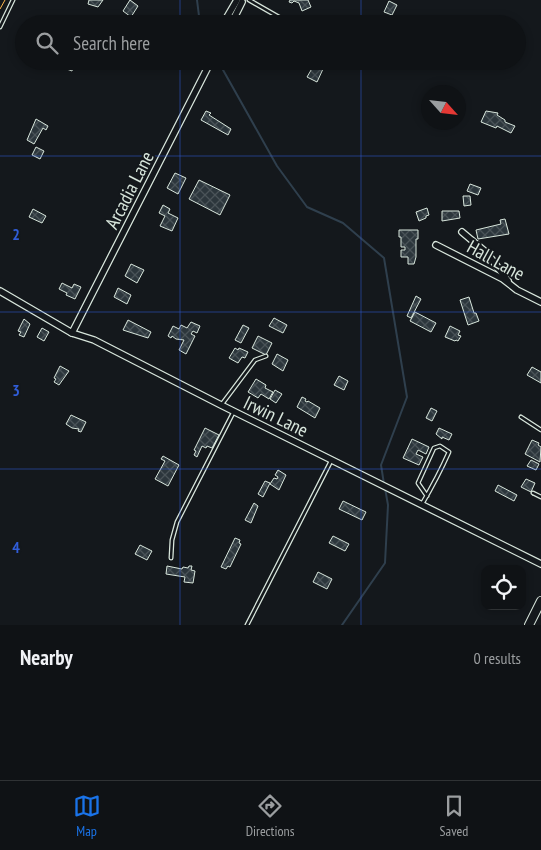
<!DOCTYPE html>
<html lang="en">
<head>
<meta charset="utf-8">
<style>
  body { margin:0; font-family:"PT Sans Narrow",sans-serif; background:#1d2022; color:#f1f3f6 }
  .controls { position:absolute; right:15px; bottom:15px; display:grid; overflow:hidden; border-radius:10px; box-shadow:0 2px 8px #0003 }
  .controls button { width:45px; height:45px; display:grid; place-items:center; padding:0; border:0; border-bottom:1px solid #2f3234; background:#0f1215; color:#f1f3f6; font:25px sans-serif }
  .compass { position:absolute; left:421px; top:85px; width:45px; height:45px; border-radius:50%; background:#0f1215; box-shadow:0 2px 8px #0003; rotate:117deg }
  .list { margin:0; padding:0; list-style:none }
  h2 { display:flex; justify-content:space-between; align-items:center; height:65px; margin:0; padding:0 20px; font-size:21px }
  h2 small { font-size:16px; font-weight:400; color:#9b9ea0 }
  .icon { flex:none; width:28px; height:28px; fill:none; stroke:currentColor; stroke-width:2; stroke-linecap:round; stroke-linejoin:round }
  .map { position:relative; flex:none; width:541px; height:625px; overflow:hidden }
  .search { position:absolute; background:#0f1215; box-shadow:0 2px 8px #0003; left:15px; right:15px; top:15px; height:55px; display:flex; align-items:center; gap:12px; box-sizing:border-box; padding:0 18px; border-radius:28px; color:#9b9ea0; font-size:19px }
  .sheet { height:155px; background:#0f1215 }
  nav { display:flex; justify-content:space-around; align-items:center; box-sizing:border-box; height:70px; border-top:1px solid #2f3234; background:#0f1215; font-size:14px; color:#9b9ea0 }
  nav a { display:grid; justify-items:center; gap:2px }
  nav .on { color:#1a73e8 }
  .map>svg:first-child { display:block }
</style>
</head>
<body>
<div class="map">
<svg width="541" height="625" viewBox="0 0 541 625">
  <defs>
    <pattern id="building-cross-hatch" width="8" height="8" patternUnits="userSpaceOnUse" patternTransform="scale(1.25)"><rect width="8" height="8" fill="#2c363c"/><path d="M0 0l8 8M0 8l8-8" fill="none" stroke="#4a5358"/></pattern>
  </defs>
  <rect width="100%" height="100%" fill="#14181c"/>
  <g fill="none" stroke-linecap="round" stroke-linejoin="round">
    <!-- stream -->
    <g stroke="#2f3f4d" stroke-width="2">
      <polyline points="197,0 200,24"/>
      <polyline points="218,61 277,166 307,207 343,223 384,258 407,397 381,465 384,484"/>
      <polyline points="342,625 385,563 388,505 385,488"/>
    </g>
  </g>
  <!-- building -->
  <g fill="url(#building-cross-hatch)" stroke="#d8e6dc">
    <polygon points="89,0 103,0 98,7 88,4"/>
    <polygon points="130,0 138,6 131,17 123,11"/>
    <polygon points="290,0 308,0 311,7 302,11 299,3 294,1 292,3 289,2"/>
    <polygon points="389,1 397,5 392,15 384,12"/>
    <polygon points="66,61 75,61 72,71 64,68"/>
    <polygon points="98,61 121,61 122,62 118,66 114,63 104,69 103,66 99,68 96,63"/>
    <polygon points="314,65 323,69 317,82 307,77"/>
    <polygon points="206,111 211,113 209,115 231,129 228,135 201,120"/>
    <polygon points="486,111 498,113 497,115 505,120 505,122 515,126 511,133 497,126 496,128 481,122"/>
    <polygon points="36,119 48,126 46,130 43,128 34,144 27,140"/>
    <polygon points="36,147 44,151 40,159 32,155"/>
    <polygon points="175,173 186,178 178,194 167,188"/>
    <polygon points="199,180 230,195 220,215 189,199"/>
    <polygon points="470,184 481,188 478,195 467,191"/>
    <polygon points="463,196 470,196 471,205 464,206"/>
    <polygon points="163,205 170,209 168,213 178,218 172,231 160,226 165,216 159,213"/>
    <polygon points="427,208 429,215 426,216 426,218 419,221 416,212"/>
    <polygon points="33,209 46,216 42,223 29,217"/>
    <polygon points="442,211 459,211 460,218 442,221"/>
    <polygon points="505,219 509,234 478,239 476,230 501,224 500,220"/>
    <polygon points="399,230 418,230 418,239 416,239 416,257 414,264 408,264 408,257 401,257 401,250 405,250 405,247 401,247 401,237 399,237"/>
    <polygon points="131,264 144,270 137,283 125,276"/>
    <polygon points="62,283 72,288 74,284 81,287 75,299 66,295 67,293 59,289"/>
    <polygon points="118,288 131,295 127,304 114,297"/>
    <polygon points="416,296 421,299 411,318 407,316"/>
    <polygon points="469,297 474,313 476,313 479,321 468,325 460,300"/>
    <polygon points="415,312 436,323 431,332 410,321"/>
    <polygon points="274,318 287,325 283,333 269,326"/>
    <polygon points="24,319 30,324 24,337 19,335 21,332 18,331"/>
    <polygon points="128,320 151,332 148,338 123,330"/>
    <polygon points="191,322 200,326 197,333 193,331 191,334 195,336 186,354 179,350 184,340 176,339 172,336 171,338 168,336 173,326 179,329 181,325 187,328"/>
    <polygon points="243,325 249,328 241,343 235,340"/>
    <polygon points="450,326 460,331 458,335 461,336 458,341 456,340 455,341 445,337"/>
    <polygon points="42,328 49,332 44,341 37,337"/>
    <polygon points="258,336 272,343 266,355 252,348"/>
    <polygon points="235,348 238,350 239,348 248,352 245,358 242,357 238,363 229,358"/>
    <polygon points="277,354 288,360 283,371 272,364"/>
    <polygon points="60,366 69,371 59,385 54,382 56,379 54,378"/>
    <polygon points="532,367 541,372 541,383 527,375"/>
    <polygon points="339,376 348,381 344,390 334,385"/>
    <polygon points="256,379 266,385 265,388 273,392 269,399 261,394 258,398 248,392"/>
    <polygon points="275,390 282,394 276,403 270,399"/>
    <polygon points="302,397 306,399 305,401 307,402 308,401 320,408 315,418 297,407"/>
    <polygon points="431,408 437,411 432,421 426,418"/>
    <polygon points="71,415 86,422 81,432 78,431 79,429 72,428 66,424"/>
    <polygon points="205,428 219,435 212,448 207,446 206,448 202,446 197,457 194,455 196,451 194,450"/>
    <polygon points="439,428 452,434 449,440 442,437 442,439 436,434"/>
    <polygon points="412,439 429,447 426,454 418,450 416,454 423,457 419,465 403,458"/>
    <polygon points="532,440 539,443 538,445 541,447 540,462 525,454"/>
    <polygon points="163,456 179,465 168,486 155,479 165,461 161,459"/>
    <polygon points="531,460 539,464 536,470 527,466"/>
    <polygon points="278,470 286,475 279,490 270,484 274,478 277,479 278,477 275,475"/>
    <polygon points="526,479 535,483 531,492 521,487"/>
    <polygon points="265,481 270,483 263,497 258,494"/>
    <polygon points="498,485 517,495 514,501 495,491"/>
    <polygon points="343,501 366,512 362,520 339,509"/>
    <polygon points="254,503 258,506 251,523 245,520"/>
    <polygon points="333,536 349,544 345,551 329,543"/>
    <polygon points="235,538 240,540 239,543 241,544 230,567 228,566 226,569 221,567"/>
    <polygon points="140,545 152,551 147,560 135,554"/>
    <polygon points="167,566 182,569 183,567 188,568 189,566 192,566 191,570 195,571 193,583 184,582 185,577 166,574"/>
    <polygon points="318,572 332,579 327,589 313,582"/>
  </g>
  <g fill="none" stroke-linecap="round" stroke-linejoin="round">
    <!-- lane casing -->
    <g stroke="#d8e6dc" stroke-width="5">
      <g id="lane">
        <polyline points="249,0 291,24"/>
        <polyline points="0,27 13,0"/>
        <polyline points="222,404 255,360 266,356"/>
        <polyline points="521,417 541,430"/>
        <polyline points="533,493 541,497"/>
        <path d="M 422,504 C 432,487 441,470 449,452 L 440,446 L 434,448 L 418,483 L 427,496"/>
        <polyline points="171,558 172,540 177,522 233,413"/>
        <polyline points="247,625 331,461"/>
      </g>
    </g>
    <!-- street casing -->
    <g stroke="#d8e6dc" stroke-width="8">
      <g id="street">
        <polyline points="147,20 154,24"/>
        <polyline points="223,24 237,0"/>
        <polyline points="231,24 242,2"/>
        <polyline points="462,232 487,253 508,281"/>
        <polyline points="436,245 503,279 517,290 541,302"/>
        <polyline points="0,291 72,333 94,340 221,405 541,564"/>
        <polyline points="72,333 211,61"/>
      </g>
    </g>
    <!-- secondary casing -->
    <g stroke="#d8e6dc" stroke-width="10">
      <polyline id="secondary" points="529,625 541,601"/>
    </g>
    <!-- lane -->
    <use href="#lane" stroke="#14181c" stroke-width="2.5"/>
    <!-- street -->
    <use href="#street" stroke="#14181c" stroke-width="5.5"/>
    <!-- secondary -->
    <use href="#secondary" stroke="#14181c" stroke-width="8"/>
    <!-- power -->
    <polyline stroke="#ffb74d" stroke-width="1" stroke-dasharray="18 4 2.5 4" stroke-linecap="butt" points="0,9 5,0"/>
  </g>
  <!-- grid -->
  <path fill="none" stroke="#305dd8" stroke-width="1" stroke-opacity="0.55" d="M 180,0 L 180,24M 361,0 L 361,24M 180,61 L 180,625M 361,61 L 361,625M 0,156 L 541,156M 0,312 L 541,312M 0,469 L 541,469"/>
  <g text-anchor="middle" stroke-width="4" stroke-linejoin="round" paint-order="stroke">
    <!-- street labels -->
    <g font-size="19" fill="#d8e6dc" stroke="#14181c">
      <text transform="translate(129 190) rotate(-63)" y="7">Arcadia Lane</text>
      <text transform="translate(496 260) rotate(29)" y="7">Hall Lane</text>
      <text transform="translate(276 416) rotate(26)" y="7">Irwin Lane</text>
    </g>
  </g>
  <g font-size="16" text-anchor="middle" font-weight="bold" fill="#305dd8" stroke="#14181c" stroke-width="4" stroke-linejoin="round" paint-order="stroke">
    <text x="16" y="240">2</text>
    <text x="16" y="396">3</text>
    <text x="16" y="553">4</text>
  </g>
</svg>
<div class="controls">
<button><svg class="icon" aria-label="locate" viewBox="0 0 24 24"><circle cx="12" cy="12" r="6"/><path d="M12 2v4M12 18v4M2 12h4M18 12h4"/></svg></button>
</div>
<svg class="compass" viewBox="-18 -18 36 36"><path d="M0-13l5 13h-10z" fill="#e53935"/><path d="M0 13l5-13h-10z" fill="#9b9ea0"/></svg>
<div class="search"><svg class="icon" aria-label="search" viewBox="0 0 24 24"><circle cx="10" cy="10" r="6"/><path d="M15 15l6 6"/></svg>Search here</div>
</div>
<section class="sheet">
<h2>Nearby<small>0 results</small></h2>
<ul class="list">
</ul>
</section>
<nav>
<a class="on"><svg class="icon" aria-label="map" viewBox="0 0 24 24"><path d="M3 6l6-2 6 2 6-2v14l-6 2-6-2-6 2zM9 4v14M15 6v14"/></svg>Map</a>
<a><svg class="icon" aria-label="directions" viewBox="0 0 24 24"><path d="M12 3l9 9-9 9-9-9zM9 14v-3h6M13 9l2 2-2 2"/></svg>Directions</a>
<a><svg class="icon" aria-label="saved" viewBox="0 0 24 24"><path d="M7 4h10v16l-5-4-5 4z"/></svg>Saved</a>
</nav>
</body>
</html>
